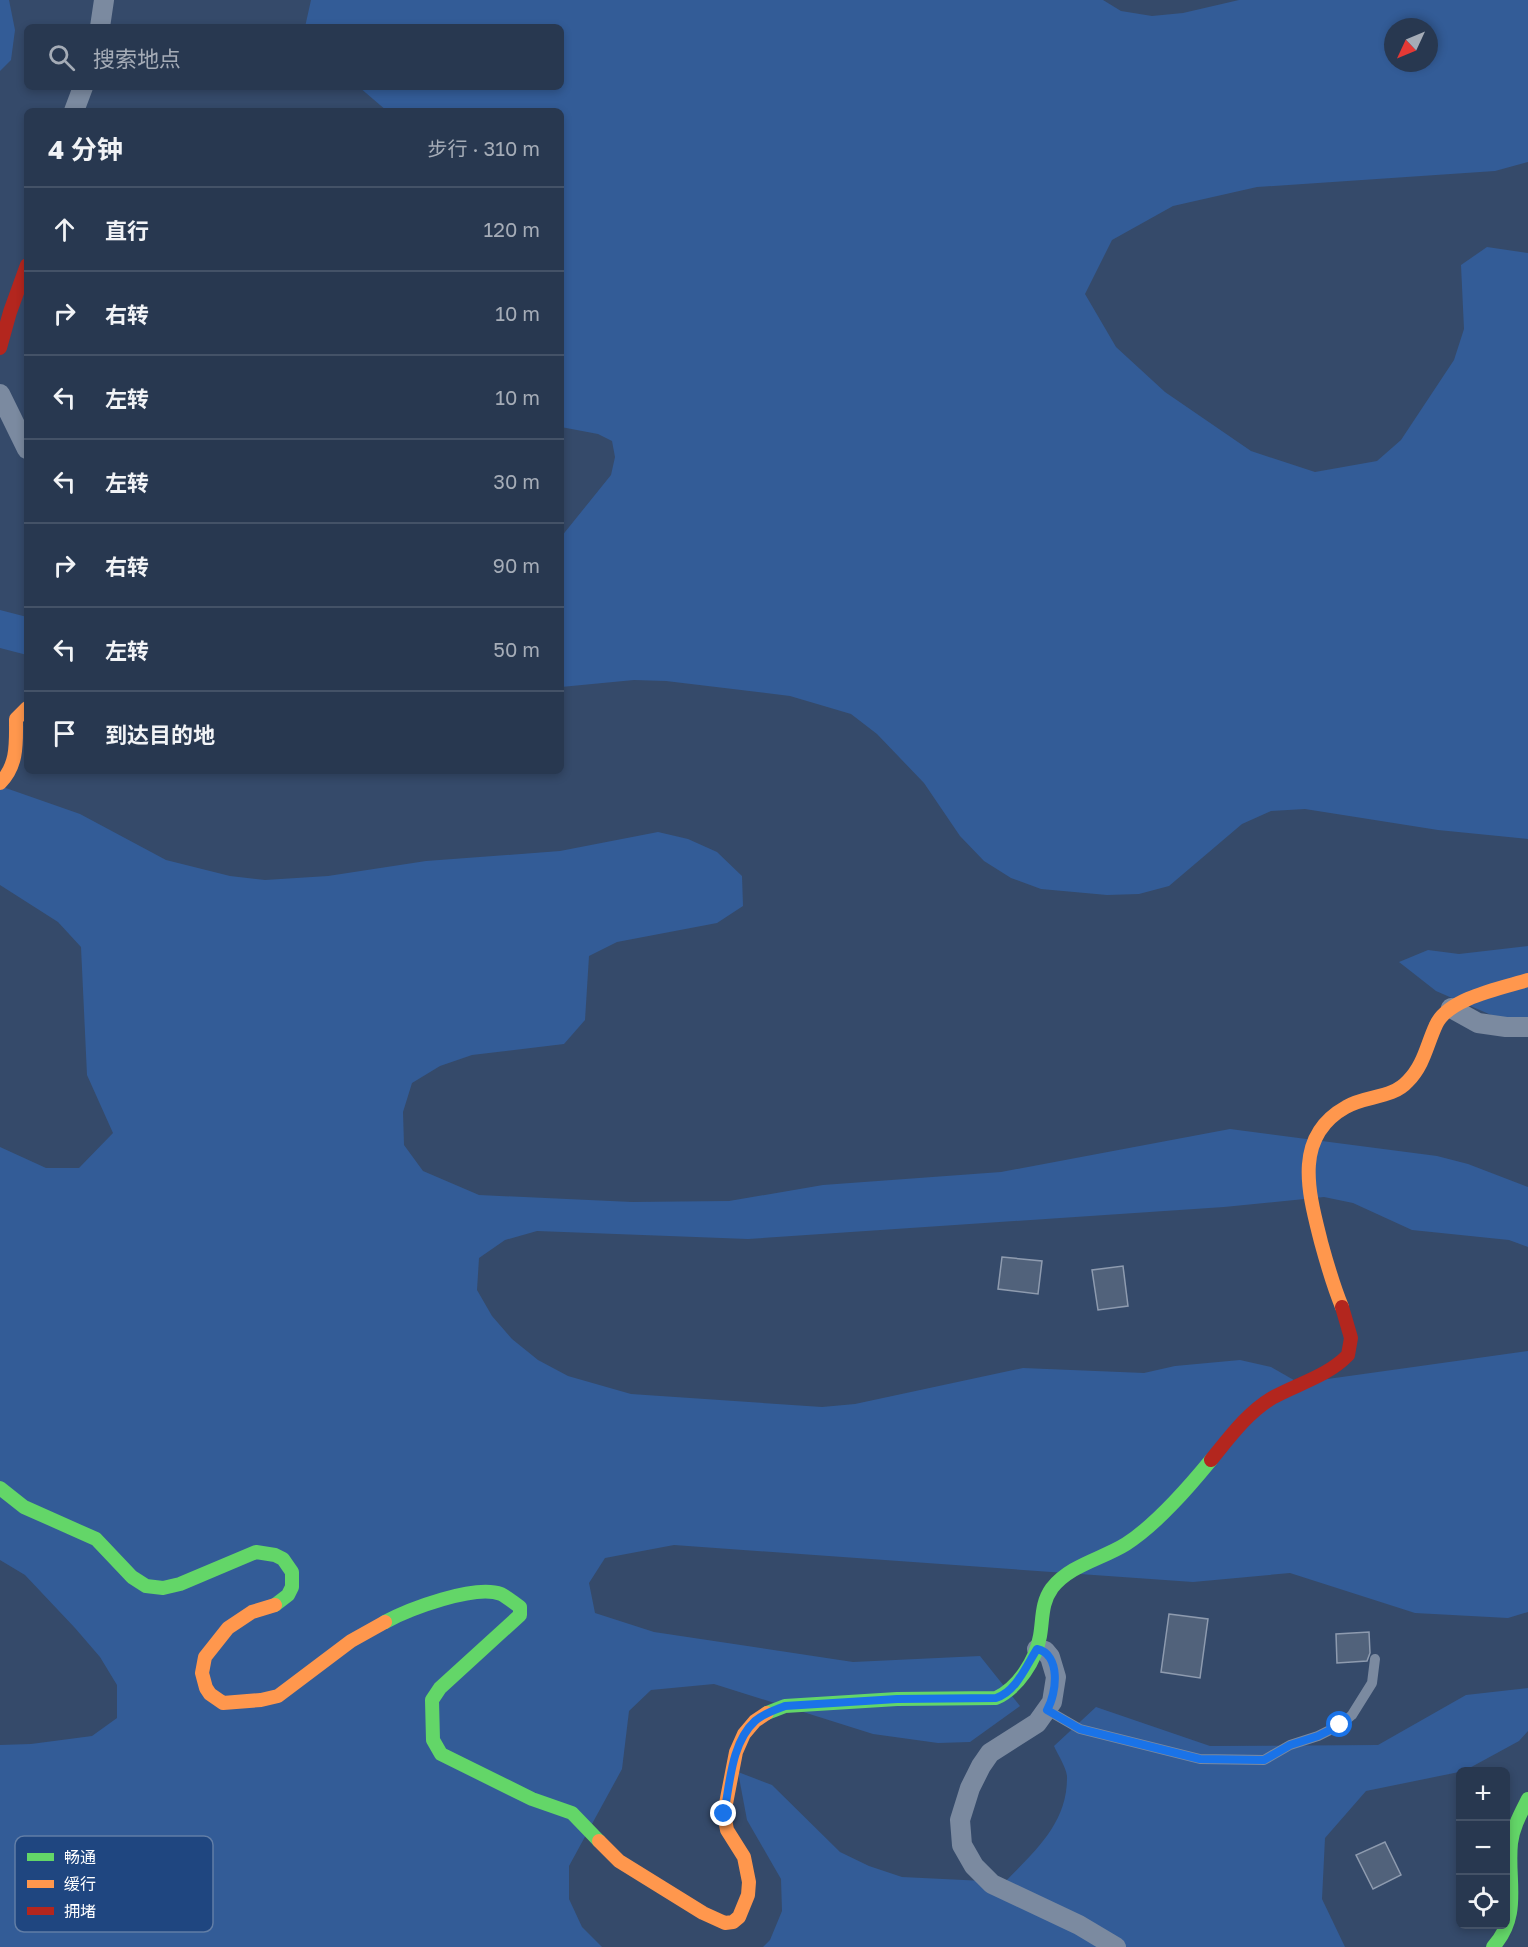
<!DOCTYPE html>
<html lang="zh">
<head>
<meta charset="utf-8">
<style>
  body { margin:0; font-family:"Golos Text","Noto Sans SC",sans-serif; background:#34435a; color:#f1f3f6 }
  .controls { position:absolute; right:18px; bottom:18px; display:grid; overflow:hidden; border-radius:9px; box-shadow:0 3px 9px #0003 }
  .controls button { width:54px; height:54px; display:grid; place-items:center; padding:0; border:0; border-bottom:2px solid #445267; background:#283850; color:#f1f3f6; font:30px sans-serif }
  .compass { position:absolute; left:1384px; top:18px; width:54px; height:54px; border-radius:50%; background:#283850; box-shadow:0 3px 9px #0003; rotate:226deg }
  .stop { position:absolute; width:18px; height:18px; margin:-14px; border:4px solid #1a73e8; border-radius:50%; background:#fff }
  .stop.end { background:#1a73e8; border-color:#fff; box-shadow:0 2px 6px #0008 }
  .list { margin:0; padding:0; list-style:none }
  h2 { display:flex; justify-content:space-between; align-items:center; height:78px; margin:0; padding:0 24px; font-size:26px }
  h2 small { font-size:20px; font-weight:400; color:#a5acb7 }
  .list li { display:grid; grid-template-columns:39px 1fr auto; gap:18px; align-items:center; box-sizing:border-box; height:84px; padding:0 24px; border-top:2px solid #445267 }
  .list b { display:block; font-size:22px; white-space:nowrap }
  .list em { font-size:20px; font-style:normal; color:#a5acb7 }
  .icon { flex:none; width:33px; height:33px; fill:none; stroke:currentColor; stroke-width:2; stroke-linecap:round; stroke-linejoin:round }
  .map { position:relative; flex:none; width:1528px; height:1947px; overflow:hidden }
  .search { position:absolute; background:#283850; box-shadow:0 3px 9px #0003; left:24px; top:24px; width:540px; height:66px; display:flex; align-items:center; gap:15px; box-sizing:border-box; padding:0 21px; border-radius:9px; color:#a5acb7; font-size:22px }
  .panel { position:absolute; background:#283850; box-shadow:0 3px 9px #0003; left:24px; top:108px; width:540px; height:666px; border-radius:9px }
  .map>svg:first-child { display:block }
</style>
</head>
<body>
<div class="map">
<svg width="1528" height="1947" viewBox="0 0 1528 1947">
  <rect width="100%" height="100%" fill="#354a6a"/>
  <!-- green -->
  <g fill="#335c97" fill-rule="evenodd">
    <polygon points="0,0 9,0 15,30 11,60 0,71"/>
    <path d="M 311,0 L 1103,0 L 1121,11 L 1152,16 L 1183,13 L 1239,0 L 1528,0 L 1528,162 L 1495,171 L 1257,187 L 1173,206 L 1112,240 L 1085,294 L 1116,347 L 1165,392 L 1251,451 L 1315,472 L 1377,461 L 1401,440 L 1454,360 L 1464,329 L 1461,265 L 1487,247 L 1528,253 L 1528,839 L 1438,830 L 1305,809 L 1271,811 L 1242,824 L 1169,886 L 1139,894 L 1107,895 L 1041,889 L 1011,878 L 984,861 L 960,836 L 924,783 L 877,734 L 851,714 L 790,696 L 666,681 L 634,680 L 561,687 L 561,537 L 611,475 L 615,457 L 612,441 L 598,434 L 561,427 L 561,111 L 387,111 L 359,87 L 561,87 L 561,27 L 305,27 ZM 1393,27 L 1429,27 L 1429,63 L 1393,63 Z"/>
    <polygon points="0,610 27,617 27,655 0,648"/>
    <polygon points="0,786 80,814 166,860 230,876 265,880 328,876 426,861 560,851 658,832 688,839 717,852 742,876 743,906 717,923 617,942 589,956 585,1020 564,1044 472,1055 440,1066 412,1083 403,1112 404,1145 423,1171 479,1195 632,1202 729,1201 823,1185 1001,1172 1230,1129 1437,1156 1468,1164 1528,1187 1528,1247 1509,1240 1412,1230 1353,1203 1324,1197 1224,1207 748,1239 537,1231 505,1240 479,1258 477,1290 492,1316 512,1339 538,1360 568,1376 631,1394 822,1407 855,1404 1023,1368 1144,1373 1175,1366 1240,1360 1271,1367 1299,1383 1528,1351 1528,1612 1508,1618 1415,1613 1290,1573 1193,1582 674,1545 605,1558 589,1583 595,1613 654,1632 853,1662 980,1656 1020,1706 970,1742 938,1743 873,1734 714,1684 651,1690 629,1711 622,1769 569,1866 569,1899 582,1927 602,1947 0,1947 0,1745 31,1744 92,1736 117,1718 117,1685 100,1657 75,1628 25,1575 0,1560 0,1147 46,1168 79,1168 113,1133 87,1075 81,947 58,922 0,885"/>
    <polygon points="1528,946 1528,1031 1436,991 1399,962 1428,950 1459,954"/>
    <path d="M 1528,1688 L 1528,1731 L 1519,1741 L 1464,1771 L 1366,1791 L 1325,1838 L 1322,1899 L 1345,1947 L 763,1947 L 770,1940 L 782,1911 L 781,1879 L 747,1820 L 738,1772 L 772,1785 L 840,1852 L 869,1866 L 902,1877 L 1005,1882 C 1035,1851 1068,1823 1067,1776 C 1066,1767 1058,1755 1054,1746 L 1096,1707 L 1210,1746 L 1378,1745 L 1466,1695 Z"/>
  </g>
  <!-- building -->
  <g fill="#51627b" stroke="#8e9baf" stroke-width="1.5">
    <polygon points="1002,1257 1042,1261 1038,1294 998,1289"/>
    <polygon points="1123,1266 1128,1306 1098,1310 1092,1270"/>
    <polygon points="1169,1614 1208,1619 1200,1678 1161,1672"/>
    <polygon points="1369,1632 1370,1653 1367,1661 1337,1663 1336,1634"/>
    <polygon points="1385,1842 1401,1875 1373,1889 1356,1855"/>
  </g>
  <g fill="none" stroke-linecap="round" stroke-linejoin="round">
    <!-- lane -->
    <polyline stroke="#7b8aa0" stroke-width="10" points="1047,1710 1080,1729 1200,1759 1264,1760 1290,1745 1318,1736 1340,1725 1352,1715 1372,1683 1375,1659"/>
    <!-- street -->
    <g stroke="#7b8aa0" stroke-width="20">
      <polyline points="100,27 104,0"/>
      <polyline points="74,111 83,87"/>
      <polyline points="0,394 27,449"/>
      <polyline points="1451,1008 1478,1023 1506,1027 1528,1027"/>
      <polyline points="1037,1649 1045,1651 1050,1657 1056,1677 1052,1702 1037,1723 990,1753 981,1766 970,1788 960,1820 962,1845 974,1866 992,1884 1079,1925 1116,1947"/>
    </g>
    <!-- fast -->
    <g stroke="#63d668" stroke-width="14">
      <polyline points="0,1488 24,1507 96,1539 132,1577 146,1586 163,1588 180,1584 256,1552 275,1555 283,1559 292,1572 292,1587 288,1595 275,1605"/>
      <path d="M 385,1622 C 409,1609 475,1584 501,1594 C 507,1597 514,1603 520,1607 L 520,1615 L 440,1688 L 432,1700 L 433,1740 L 441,1754 L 532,1799 L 572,1813 L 599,1841"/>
      <path d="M 767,1713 L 785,1706 L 897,1699 L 996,1698 C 1018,1688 1036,1660 1040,1636 C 1043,1619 1041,1603 1052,1588 C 1070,1565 1102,1559 1126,1544 C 1157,1524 1188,1488 1211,1460"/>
      <path d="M 1493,1947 C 1522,1915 1507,1881 1511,1843 C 1513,1827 1521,1813 1528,1799"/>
    </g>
    <!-- slow -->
    <g stroke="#ff974d" stroke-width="14">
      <path d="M 0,783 C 18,765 16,743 16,719 L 27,708"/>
      <path d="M 1342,1307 C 1333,1285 1327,1264 1321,1242 C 1309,1194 1292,1137 1346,1107 C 1366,1095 1392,1099 1408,1081 C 1424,1065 1427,1044 1436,1025 C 1448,998 1502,988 1528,980"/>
      <polyline points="275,1605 252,1612 228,1628 205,1657 202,1673 206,1688 210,1694 223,1703 261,1700 278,1696 351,1641 385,1622"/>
      <polyline points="599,1841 619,1861 703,1913 725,1923 733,1922 739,1917 748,1895 749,1882 744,1857 727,1830 724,1814 736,1752 744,1734 755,1721 767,1713"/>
    </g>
    <!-- jam -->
    <g stroke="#b3261e" stroke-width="14">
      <polyline points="0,348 10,312 27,265"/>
      <path d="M 1211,1460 C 1229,1438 1247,1413 1272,1398 C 1297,1384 1328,1376 1348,1355 L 1351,1338 L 1342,1307"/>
    </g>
  </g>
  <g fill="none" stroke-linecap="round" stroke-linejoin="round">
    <!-- route -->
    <path stroke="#1a73e8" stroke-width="8" d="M 724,1814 C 730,1784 731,1743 755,1721 C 764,1713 775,1710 785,1706 L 897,1699 L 996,1698 C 1016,1692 1026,1666 1037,1649 C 1061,1654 1057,1693 1047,1710 L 1080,1729 L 1200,1759 L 1264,1760 L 1290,1745 L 1318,1736 L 1340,1725"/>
  </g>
  <!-- legend -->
  <rect x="15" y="1836" width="198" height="96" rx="9" fill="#1f4680" stroke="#627ea6" stroke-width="1.5"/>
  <rect x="27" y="1853" width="27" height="8" fill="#63d668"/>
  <rect x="27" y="1880" width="27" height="8" fill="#ff974d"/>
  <rect x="27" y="1907" width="27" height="8" fill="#b3261e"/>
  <g font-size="16" fill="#fff">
    <text x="64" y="1863">畅通</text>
    <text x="64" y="1890">缓行</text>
    <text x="64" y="1917">拥堵</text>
  </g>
</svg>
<div class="controls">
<button>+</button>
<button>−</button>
<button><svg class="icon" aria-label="locate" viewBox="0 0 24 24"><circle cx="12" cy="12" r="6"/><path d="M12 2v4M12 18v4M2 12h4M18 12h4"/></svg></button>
</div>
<svg class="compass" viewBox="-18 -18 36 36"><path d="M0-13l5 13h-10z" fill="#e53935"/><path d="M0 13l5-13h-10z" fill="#a5acb7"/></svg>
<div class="stop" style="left:1340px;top:1725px"></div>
<div class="stop end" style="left:724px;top:1814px"></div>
<div class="search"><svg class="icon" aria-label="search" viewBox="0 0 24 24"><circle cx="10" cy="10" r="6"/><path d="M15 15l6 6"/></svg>搜索地点</div>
<section class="panel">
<h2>4 分钟<small>步行 · 310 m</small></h2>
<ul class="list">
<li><svg class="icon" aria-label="ahead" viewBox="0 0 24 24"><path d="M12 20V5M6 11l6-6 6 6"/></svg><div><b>直行</b></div><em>120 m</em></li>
<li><svg class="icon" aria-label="right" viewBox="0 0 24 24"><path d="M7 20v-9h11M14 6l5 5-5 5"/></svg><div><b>右转</b></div><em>10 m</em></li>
<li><svg class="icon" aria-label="left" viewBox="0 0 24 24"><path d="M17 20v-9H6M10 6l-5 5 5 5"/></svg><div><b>左转</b></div><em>10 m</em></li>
<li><svg class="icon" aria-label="left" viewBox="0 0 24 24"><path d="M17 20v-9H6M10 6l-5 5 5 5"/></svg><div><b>左转</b></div><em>30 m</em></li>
<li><svg class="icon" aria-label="right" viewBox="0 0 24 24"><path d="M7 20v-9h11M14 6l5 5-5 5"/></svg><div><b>右转</b></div><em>90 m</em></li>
<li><svg class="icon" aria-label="left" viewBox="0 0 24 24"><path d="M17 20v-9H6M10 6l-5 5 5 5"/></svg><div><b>左转</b></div><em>50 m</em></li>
<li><svg class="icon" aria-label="arrive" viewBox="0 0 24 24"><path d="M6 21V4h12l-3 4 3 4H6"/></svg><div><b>到达目的地</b></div></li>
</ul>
</section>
</div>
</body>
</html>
